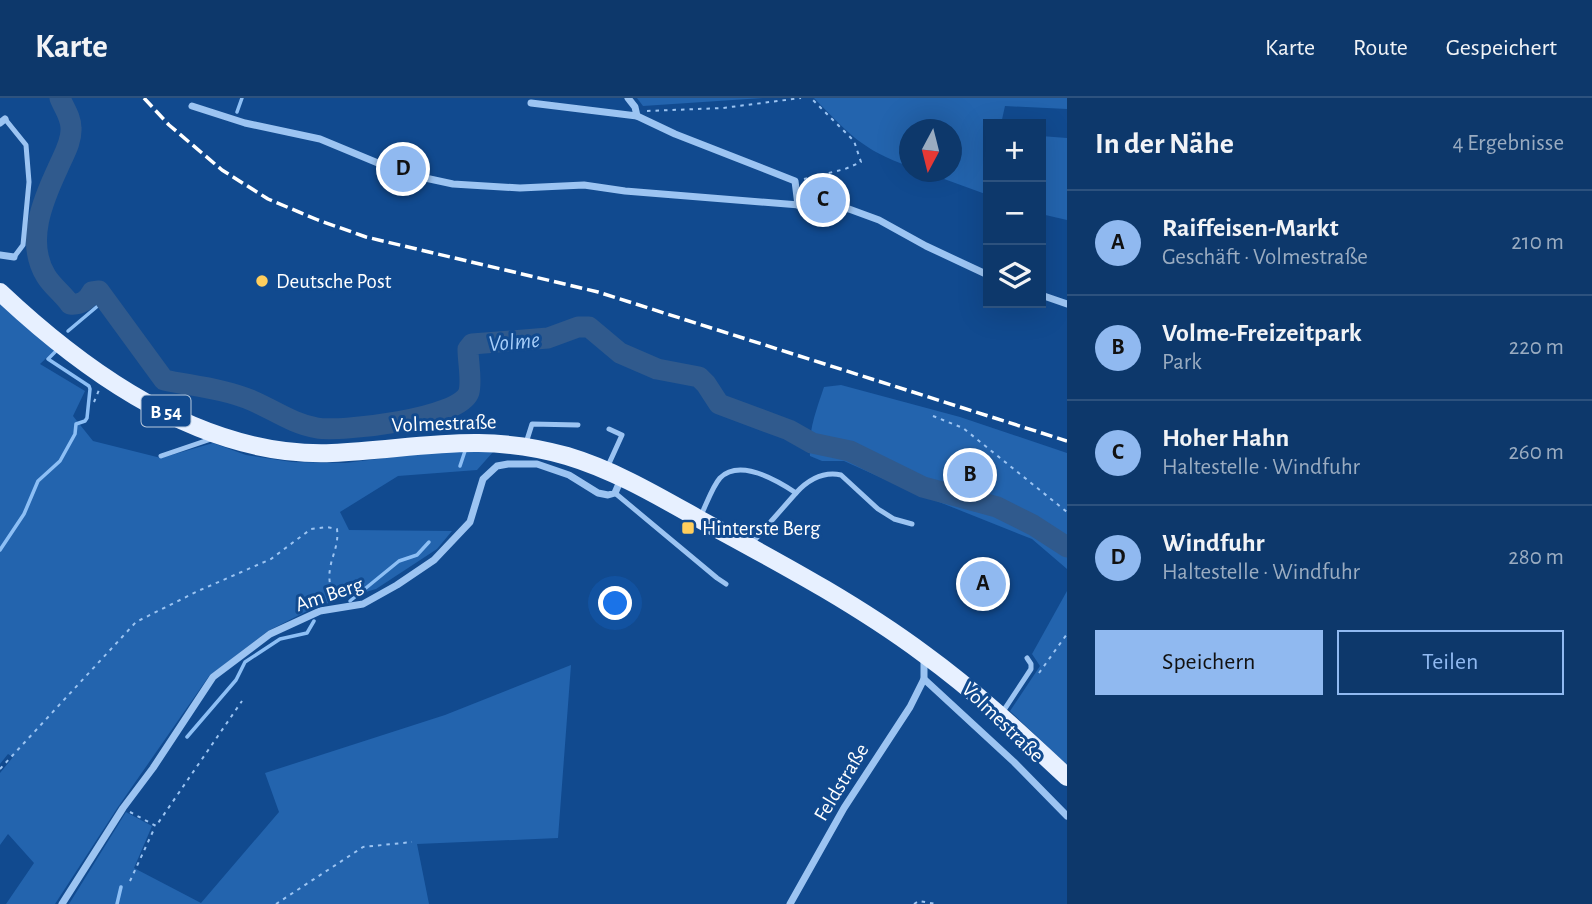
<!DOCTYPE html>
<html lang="de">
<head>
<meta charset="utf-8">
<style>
  body { margin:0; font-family:"Alegreya Sans",sans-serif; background:#1b4373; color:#f1f3f6 }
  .controls { position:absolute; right:21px; top:21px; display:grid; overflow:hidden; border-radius:0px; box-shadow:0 7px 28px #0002 }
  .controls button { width:63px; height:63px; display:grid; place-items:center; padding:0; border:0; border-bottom:2px solid #2d527e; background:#0d386b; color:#f1f3f6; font:35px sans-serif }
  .compass { position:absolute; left:899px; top:21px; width:63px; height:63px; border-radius:50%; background:#0d386b; box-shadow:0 7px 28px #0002; rotate:187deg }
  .you { position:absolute; left:616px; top:506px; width:24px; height:24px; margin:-18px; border:5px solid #fff; border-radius:50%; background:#1a73e8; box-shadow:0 0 0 10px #1a73e833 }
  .badge { display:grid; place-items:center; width:46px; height:46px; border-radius:50%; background:#90b9f0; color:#111; font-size:23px; font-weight:700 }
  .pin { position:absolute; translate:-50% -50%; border:4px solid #fff; box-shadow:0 2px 7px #0006 }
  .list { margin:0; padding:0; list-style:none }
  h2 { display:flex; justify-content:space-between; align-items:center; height:91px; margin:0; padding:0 28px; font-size:30px }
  h2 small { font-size:23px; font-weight:400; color:#9aacc1 }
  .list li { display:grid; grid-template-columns:46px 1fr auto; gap:21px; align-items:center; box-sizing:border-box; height:105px; padding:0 28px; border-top:2px solid #2d527e }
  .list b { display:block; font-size:26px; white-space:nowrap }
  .list p { margin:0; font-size:23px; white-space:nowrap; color:#9aacc1 }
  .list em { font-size:23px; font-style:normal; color:#9aacc1 }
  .actions { display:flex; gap:14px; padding:21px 28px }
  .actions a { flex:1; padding:16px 0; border:2px solid #90b9f0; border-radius:0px; text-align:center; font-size:24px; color:#90b9f0 }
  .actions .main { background:#90b9f0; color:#111 }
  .icon { flex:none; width:38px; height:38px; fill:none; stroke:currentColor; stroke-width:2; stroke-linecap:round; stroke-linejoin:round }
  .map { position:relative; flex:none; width:1067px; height:806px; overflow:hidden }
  header { display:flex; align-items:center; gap:42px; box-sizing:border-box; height:98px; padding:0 35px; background:#0d386b; border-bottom:2px solid #2d527e }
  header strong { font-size:33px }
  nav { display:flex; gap:38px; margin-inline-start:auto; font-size:24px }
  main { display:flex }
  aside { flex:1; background:#0d386b }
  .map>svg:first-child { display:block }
</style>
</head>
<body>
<header>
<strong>Karte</strong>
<nav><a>Karte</a><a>Route</a><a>Gespeichert</a></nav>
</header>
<main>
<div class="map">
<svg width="1067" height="806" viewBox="0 0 1067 806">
  <rect width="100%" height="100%" fill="#114a8f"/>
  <!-- green -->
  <g fill="#2364ae">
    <polygon points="637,0 763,0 643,8"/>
    <path d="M 814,0 L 1067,0 L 1067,11 L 1005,8 L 1001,26 L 988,26 L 988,97 L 925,74 L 951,74 L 951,32 L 909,32 L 909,68 C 863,53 847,34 814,0 Z"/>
    <polygon points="1041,38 1067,40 1067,122 1041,116"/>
    <polygon points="0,203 57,250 40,266 85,293 73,318 93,343 161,360 213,345 246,357 292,364 345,365 434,354 493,354 477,372 398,378 340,414 349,432 452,433 437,451 376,491 315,509 268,533 209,578 118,709 55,806 6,806 34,765 8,736 0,747 0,675 13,659 8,656 0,666"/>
    <path d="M 841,287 L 960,319 L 1067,355 L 1067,471 L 1032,441 L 904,390 L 844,363 L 822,363 L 810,358 C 808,333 816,313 824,289 Z"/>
    <polygon points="1067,493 1067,667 1010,613 1040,568 1032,556"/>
    <polygon points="571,567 558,740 417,746 429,806 69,806 126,714 152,728 134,770 201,805 279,714 265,675 445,617"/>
  </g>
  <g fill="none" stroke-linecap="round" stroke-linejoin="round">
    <!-- stream -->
    <g stroke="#8dbff5" stroke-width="3.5">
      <polyline points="237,14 242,0"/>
      <polyline points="68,233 106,201"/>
      <polyline points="460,368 465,353"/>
      <polyline points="0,452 24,416 38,383 60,363 75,336 76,326 85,323 87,320 90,291 89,288 48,261 55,254"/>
      <polyline points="350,503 399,463 417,457 429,444"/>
      <polyline points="187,639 236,582 245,564 280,541 307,535 314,523"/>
      <polyline points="117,806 121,789"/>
    </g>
    <!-- river -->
    <path stroke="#305a8d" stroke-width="21" d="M 60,0 C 64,10 71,19 71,30 C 72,44 63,58 58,70 C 43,102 25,144 46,178 C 52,188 63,196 70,206 C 81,207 87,203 92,194 L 99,193 L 164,282 C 193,288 226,291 253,303 C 274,312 293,326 317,330 C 341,334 461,321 469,294 C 472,282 468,264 468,251 L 472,246 L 548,240 L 578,229 L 589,229 L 620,255 L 657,271 L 699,279 L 706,286 L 719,306 L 789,332 L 812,345 L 850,353 L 923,389 L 997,409 L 1033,427 L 1067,449"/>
    <!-- path -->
    <g stroke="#9cc4f2" stroke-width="2" stroke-dasharray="3.5 5" stroke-linecap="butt">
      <polyline points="647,13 723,10 801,0"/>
      <polyline points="804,81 845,71 861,64 854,43 811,0"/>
      <polyline points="94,304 99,292"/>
      <polyline points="933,318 963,330 1067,414"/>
      <polyline points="1039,575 1067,536"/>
      <path d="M 0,671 L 136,524 L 198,493 L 271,461 L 311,431 L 327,429 L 337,431 C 339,447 332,457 330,471 C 328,482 331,491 334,501"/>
      <polyline points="130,714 156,728 242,603"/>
      <polyline points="130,783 155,729"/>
      <polyline points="276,806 363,749 412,744"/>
      <polyline points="914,806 919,803 936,806"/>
    </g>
    <!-- service -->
    <g stroke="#9cc4f2" stroke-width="5">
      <polyline points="5,21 26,47 29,84 23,147 14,159"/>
      <polyline points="526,345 532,326 578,327"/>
      <polyline points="161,358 214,340"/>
      <polyline points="607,370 622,337 609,331"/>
      <polyline points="615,395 717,480 726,486"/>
      <path d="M 700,419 C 706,408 712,389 720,380 C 740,360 778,383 796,395 C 808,382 822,373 841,377 L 878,411 L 894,421 L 912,426"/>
      <polyline points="752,445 796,395"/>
      <polyline points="1002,615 1031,571 1031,566 1027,560"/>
    </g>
    <!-- minor -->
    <g stroke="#9cc4f2" stroke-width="7">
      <polyline points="628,0 635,9 637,18 675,36 795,83 798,107"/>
      <polyline points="531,5 637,18"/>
      <polyline points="192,8 245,25 320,41 402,75 453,86 520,90 584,87 625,93 849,111 879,122 926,148 988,177"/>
      <polyline points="0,25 5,21"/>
      <polyline points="0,157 14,159"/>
      <polyline points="1041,197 1067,206"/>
      <polyline points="924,559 924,581 1014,664 1067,718"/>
      <polyline points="62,806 123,710 153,670 213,579 270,536 320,513 363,506 397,487 434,462 470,424 483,381 497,368 508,366 537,366 569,377 598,395 608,397 615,395 621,381"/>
      <polyline points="790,806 844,710 910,609 924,581"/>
    </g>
    <!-- primary -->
    <path stroke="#e7f0ff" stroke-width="18" d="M 0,194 C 88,277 205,360 332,355 C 418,351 480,333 567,358 C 614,372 658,398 699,421 C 776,463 854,504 924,556 C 975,593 1021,636 1067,679"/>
    <!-- rail -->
    <polyline stroke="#fff" stroke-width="3.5" stroke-dasharray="12 5" stroke-linecap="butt" points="144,0 169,27 222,72 268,101 318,122 366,139 598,194 1067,343"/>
  </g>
  <!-- markers -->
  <g fill="#ffce5d" stroke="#114a8f" stroke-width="2.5">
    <circle cx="262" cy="183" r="7"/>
    <rect x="681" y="423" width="14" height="14" rx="3.5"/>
  </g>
  <g text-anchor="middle" stroke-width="6" stroke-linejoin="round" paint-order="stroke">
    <!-- shield labels -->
    <rect fill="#114a8f" stroke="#b8c9dd" stroke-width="2" x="141.5" y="297.5" width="49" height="31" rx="5"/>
    <g font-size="19" font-weight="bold" fill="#fff">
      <text x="166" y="320">B 54</text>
    </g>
    <!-- poi labels -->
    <g font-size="21" fill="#fff" stroke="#114a8f" text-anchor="start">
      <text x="276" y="190">Deutsche Post</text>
      <text x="702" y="437">Hinterste Berg</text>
    </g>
    <!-- street labels -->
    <g font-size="21" fill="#fff" stroke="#114a8f">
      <text transform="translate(444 325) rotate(-2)" y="7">Volmestraße</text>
      <text transform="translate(329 496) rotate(-18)" y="7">Am Berg</text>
      <text transform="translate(1003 624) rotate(44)" y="7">Volmestraße</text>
      <text transform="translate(841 684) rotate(-59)" y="7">Feldstraße</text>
    </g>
    <!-- water labels -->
    <g font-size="23" font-style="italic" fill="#a7cef9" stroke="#114a8f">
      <text transform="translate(514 243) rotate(-5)" y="8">Volme</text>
    </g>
  </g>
</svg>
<div class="controls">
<button>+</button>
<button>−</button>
<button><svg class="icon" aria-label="layers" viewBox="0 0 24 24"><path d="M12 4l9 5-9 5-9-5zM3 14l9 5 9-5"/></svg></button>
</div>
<svg class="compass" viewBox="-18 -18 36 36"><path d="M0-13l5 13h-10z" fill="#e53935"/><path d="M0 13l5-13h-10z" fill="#9aacc1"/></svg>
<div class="you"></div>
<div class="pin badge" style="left:983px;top:486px">A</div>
<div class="pin badge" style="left:970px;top:377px">B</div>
<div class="pin badge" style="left:823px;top:102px">C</div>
<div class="pin badge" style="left:403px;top:71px">D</div>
</div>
<aside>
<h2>In der Nähe<small>4 Ergebnisse</small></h2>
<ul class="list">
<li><span class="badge">A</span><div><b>Raiffeisen-Markt</b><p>Geschäft · Volmestraße</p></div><em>210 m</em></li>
<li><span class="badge">B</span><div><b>Volme-Freizeitpark</b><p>Park</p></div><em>220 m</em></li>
<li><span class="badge">C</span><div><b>Hoher Hahn</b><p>Haltestelle · Windfuhr</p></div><em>260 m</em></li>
<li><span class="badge">D</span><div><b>Windfuhr</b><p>Haltestelle · Windfuhr</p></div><em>280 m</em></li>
</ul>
<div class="actions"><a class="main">Speichern</a><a>Teilen</a></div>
</aside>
</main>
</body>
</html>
